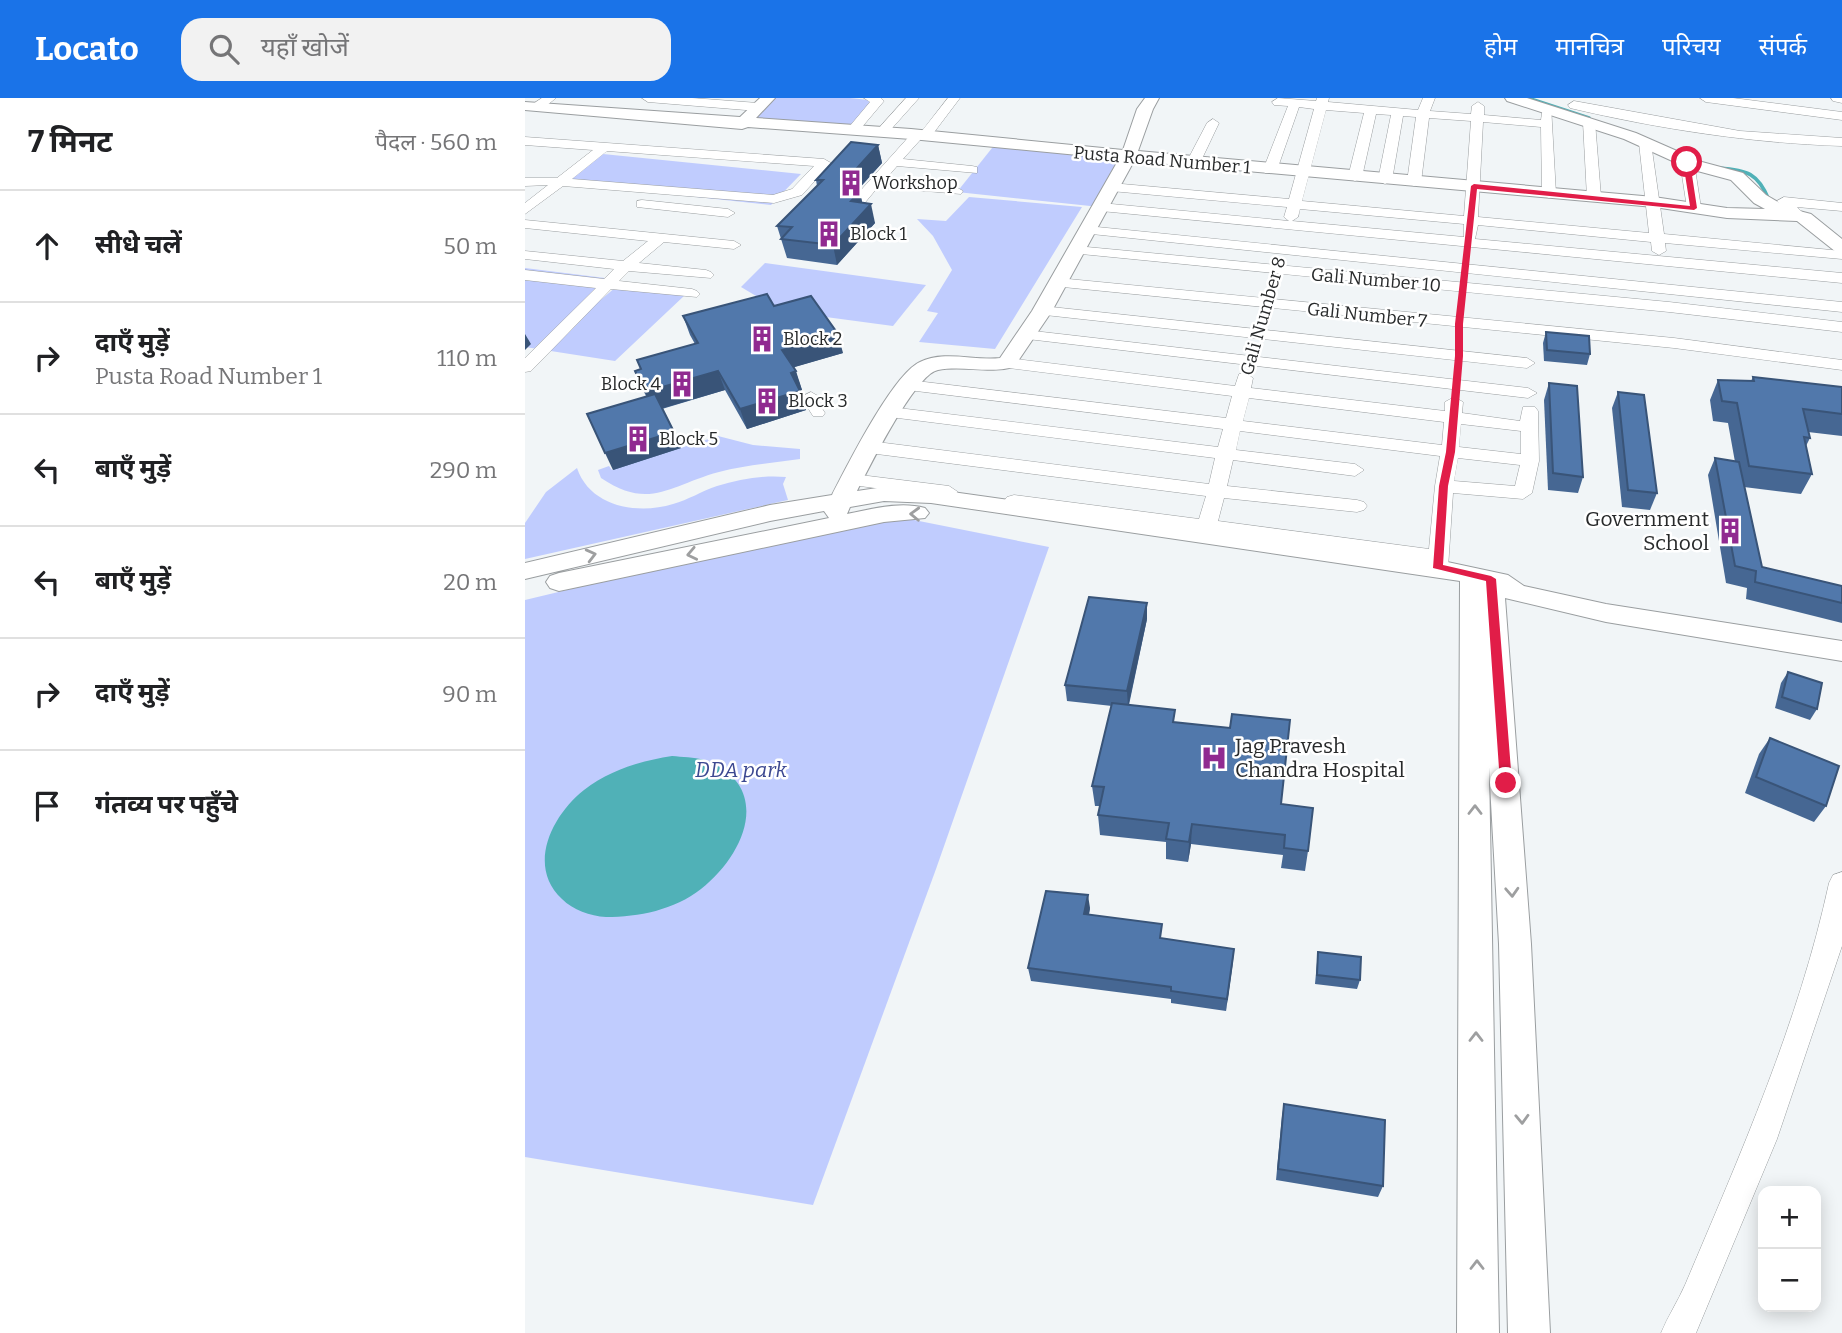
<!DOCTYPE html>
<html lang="hi">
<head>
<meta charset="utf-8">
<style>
  body { margin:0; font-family:Bitter,"Noto Sans Devanagari",serif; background:#f2f2f2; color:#202124 }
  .controls { position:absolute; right:21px; bottom:21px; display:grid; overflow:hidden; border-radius:14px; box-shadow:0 4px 18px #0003 }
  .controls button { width:63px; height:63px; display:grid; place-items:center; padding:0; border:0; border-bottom:2px solid #e0e0e0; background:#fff; color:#202124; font:35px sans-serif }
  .stop { position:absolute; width:21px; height:21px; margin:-16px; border:5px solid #e11d48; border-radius:50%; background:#fff }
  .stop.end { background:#e11d48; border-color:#fff; box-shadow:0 2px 7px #0008 }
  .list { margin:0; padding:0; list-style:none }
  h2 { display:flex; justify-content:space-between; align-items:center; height:91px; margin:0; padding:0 28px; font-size:30px }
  h2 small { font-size:23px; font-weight:400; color:#757577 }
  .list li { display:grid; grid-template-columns:46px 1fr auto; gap:21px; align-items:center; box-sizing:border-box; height:112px; padding:0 28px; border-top:2px solid #e0e0e0 }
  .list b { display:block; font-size:26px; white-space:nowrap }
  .list p { margin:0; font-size:23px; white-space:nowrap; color:#757577 }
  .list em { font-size:23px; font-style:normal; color:#757577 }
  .icon { flex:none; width:38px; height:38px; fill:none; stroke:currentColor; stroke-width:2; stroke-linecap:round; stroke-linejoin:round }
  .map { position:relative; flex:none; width:1317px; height:1235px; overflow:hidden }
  header { display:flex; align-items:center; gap:42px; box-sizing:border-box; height:98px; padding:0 35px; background:#1a73e8; color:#fff }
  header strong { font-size:33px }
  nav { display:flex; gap:38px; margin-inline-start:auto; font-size:24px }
  .search { width:490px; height:63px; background:#f2f2f2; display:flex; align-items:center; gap:18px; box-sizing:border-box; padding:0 24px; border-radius:21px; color:#757577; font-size:26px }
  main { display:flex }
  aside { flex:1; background:#fff }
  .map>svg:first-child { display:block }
</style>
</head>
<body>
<header>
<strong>Locato</strong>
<div class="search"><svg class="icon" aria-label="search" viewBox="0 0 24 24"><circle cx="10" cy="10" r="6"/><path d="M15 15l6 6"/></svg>यहाँ खोजें</div>
<nav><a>होम</a><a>मानचित्र</a><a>परिचय</a><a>संपर्क</a></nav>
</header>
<main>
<aside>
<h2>7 मिनट<small>पैदल · 560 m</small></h2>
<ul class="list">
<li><svg class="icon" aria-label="ahead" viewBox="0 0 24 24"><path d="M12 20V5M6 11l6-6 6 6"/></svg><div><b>सीधे चलें</b></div><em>50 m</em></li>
<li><svg class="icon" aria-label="right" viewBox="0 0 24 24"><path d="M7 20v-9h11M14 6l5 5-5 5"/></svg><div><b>दाएँ मुड़ें</b><p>Pusta Road Number 1</p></div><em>110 m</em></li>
<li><svg class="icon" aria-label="left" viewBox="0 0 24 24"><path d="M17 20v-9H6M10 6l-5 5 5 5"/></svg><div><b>बाएँ मुड़ें</b></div><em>290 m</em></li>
<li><svg class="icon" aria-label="left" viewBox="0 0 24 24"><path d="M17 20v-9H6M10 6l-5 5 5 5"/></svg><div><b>बाएँ मुड़ें</b></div><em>20 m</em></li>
<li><svg class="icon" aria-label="right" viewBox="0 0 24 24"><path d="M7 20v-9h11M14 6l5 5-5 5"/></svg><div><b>दाएँ मुड़ें</b></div><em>90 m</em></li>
<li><svg class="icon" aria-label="arrive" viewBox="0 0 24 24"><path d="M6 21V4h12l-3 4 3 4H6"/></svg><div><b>गंतव्य पर पहुँचे</b></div></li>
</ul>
</aside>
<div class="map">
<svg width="1317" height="1235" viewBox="0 0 1317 1235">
  <rect width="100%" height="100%" fill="#f1f5f7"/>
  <!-- green -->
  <g fill="#c0ccfe">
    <polygon points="245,0 325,0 353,3 326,31 223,21"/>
    <polygon points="471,45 603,61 575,109 432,94"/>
    <polygon points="78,56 276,76 246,107 41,85"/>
    <polygon points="444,99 557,109 470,251 394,244 413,215 402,213 427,172 408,138 392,121 421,123"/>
    <polygon points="240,165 401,187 368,228 256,213 216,189"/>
    <polygon points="0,170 88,181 27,243 91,189 160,197 90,263 0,249"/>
    <path d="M 193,338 L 228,347 L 275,351 L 275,361 C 248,365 220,367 194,374 C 145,387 125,413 76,380 L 73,372 L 84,368 L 87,372 Z"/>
    <path d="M 52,370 C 65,409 113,417 148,406 C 163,402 177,393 192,388 C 215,381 238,377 261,379 L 258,386 L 263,402 L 0,461 L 0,425 L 21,394 Z"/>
    <polygon points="359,416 524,449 411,771 288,1107 0,1059 0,502"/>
  </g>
  <!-- water -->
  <path fill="#50b1b7" d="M 147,658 C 157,659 169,659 179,662 C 249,687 221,756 176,791 C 149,812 114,819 81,819 C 65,818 48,812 37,801 C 2,769 26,718 59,692 C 85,672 115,663 147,658 Z"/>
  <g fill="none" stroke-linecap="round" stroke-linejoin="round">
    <!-- stream -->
    <g stroke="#50b1b7" stroke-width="3.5">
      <polyline points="1003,0 1064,20"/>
      <path d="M 1194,70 C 1222,72 1233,75 1244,102"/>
    </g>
    <!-- pedestrian casing -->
    <g stroke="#9a9ea0" stroke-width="1">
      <polygon id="pedestrian" points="286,294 293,298 291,301 300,315 298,318 288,318 276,299"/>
    </g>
    <!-- minor casing -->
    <g stroke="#9a9ea0" stroke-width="1">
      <g id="minor">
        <polygon points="17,0 31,0 16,12 8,12 8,6"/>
        <polygon points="117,0 167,0 233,5 239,9 233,13 123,4"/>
        <polygon points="339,0 356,0 359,3 332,35 324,35 324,29 345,4"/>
        <polygon points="381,0 394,0 361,37 353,37 353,31"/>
        <polygon points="423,0 435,0 404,41 396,41 378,61 447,68 452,69 452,75 372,68 360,82 431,89 438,93 436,96 353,89 338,107 328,107 328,101 388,34 396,34"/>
        <path d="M 753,0 L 791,3 L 792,0 L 804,0 L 803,4 L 893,12 L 898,0 L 910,0 L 905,13 L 946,16 L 947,8 L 953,4 L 959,8 L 959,17 L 1016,22 L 1018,8 L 1026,8 L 1031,96 L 1024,100 L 1017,96 L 1016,29 L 958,24 L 953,119 L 1124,135 L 1114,45 L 1120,41 L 1126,45 L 1139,136 L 1317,153 L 1317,161 L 1140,145 L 1141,153 L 1134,157 L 1127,153 L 1126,144 L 953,127 L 950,141 L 1317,175 L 1317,185 L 576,113 L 569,109 L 576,105 L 764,123 L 759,119 L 762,109 L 586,93 L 579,89 L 586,85 L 764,101 L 789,11 L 774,9 L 752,72 L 750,75 L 740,75 L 738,72 L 763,8 L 749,7 L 747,4 ZM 801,12 L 839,15 L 823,79 L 830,83 L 837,79 L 851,16 L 866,17 L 853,82 L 860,86 L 867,82 L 878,18 L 891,19 L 882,84 L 889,88 L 896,84 L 904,20 L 946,23 L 939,118 L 777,103 ZM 775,111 L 939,126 L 939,139 L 767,123 L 773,119 Z"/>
        <polygon points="1175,0 1208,0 1317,14 1317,22 1181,4"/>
        <polygon points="1306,0 1317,0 1317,5 1308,3"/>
        <path d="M 1049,3 L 1215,33 L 1317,40 L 1317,48 C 1226,45 1134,31 1045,10 L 1043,7 Z"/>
        <polygon points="1064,20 1070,24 1076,99 1069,103 1062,99 1058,24"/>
        <polygon points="688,21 694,25 675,65 673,68 663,68 661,65 682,25"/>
        <path d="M 0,39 L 299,61 L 306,65 L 277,97 L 249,105 L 38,88 L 0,116 L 0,105 L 23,87 L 0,88 L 0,80 L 32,80 L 68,52 L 0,47 ZM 82,53 L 289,68 L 267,91 L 248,97 L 47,81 Z"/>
        <polygon points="1162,60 1169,64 1176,110 1169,114 1162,110 1155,64"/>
        <polygon points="1259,99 1317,105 1317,113 1272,109 1281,118 1274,122 1269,121 1252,103"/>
        <polygon points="117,102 203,111 210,115 203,119 112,109 112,103"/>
        <polygon points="0,122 209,143 216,147 209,151 139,144 114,165 181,172 186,174 189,177 186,180 104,173 94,183 167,191 172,193 175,196 172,199 86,191 6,273 0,274 0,260 71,190 0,182 0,172 79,181 89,171 0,161 0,153 98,163 123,143 0,130"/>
        <polygon points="562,128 1317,204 1317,214 557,135 555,132"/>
        <polygon points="551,148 1144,204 1317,224 1317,234 1144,214 546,155 544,152"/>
        <polygon points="533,180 1149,240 1317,262 1317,272 1149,250 528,188 525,185 528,182"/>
        <polygon points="517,208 1002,260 1010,265 1002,270 511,216 509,213"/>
        <polygon points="500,232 1003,290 1012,295 1003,300 494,240 492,237"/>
        <path d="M 482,260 L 710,288 L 714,276 L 720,275 L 728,280 L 726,290 L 920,313 L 920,304 L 929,299 L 938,304 L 937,315 L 995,323 L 998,309 L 1010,309 L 1013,313 L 1014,363 L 1007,395 L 998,401 L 928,395 L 923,470 L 920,475 L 906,475 L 903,464 L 690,436 L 687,442 L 673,442 L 671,433 L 489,409 L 482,407 L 479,403 L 482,399 L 489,397 L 674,421 L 681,398 L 344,355 L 335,349 L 344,343 L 684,386 L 690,360 L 365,319 L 356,314 L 365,309 L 693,349 L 698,331 L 383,292 L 374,287 L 383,282 L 701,320 L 707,298 L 476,269 L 474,265 L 476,261 ZM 724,300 L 919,324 L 917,347 L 718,323 ZM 936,326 L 996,333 L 996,356 L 934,349 ZM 715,333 L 915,358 L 910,388 L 904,451 L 693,423 L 699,400 L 832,414 L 839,412 L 842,408 L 839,404 L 832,402 L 702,388 L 708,362 L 830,378 L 839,372 L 830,366 L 711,352 ZM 933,360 L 995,367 L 990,388 L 929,383 Z"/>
        <polygon points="327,376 424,388 433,394 424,400 320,386 318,382 320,378"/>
        <path d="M 1317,774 L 1317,848 L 1252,1041 L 1171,1235 L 1136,1235 C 1143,1218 1153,1203 1160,1187 C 1215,1057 1274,924 1304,785 L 1308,777 Z"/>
      </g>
    </g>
    <!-- tertiary casing -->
    <g stroke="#9a9ea0" stroke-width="2">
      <path id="tertiary" d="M 235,0 L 250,0 L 231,20 L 386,31 L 598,52 L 612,11 L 620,0 L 634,0 L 628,11 L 613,53 L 1129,99 L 1202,110 L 1240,111 L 1229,105 L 1206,82 L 1165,71 L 1099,41 L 982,3 L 980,0 L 1002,0 L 1111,35 L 1177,64 L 1218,75 L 1241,97 L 1263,110 L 1286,116 L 1317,141 L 1317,155 L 1311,154 L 1272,123 L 1202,120 L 1129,109 L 609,63 L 527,213 L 489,269 C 463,276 438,267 413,272 C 390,276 344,370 332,393 L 359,389 L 406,391 L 913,462 L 983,477 L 999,488 L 1081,506 L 1317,543 L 1317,563 L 1081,524 L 980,500 L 1006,846 L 1025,1235 L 983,1235 L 974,846 L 964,669 L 974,1235 L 932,1235 L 935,483 L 406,405 L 359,403 L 325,409 L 322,416 C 347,411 375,403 400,410 L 404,415 L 400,420 L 359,424 L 34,493 L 25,490 L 21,484 L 25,478 L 34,475 L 304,420 L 299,413 L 245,423 L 0,481 L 0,465 L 245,407 L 307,397 C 322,368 368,276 395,264 C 419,252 450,263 475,260 L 507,213 L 594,61 L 386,41 L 223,29 L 217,31 L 0,12 L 0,4 L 215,19 Z"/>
    </g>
    <!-- pedestrian -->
    <use href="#pedestrian" fill="#fff" fill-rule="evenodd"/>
    <!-- minor -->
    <use href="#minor" fill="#fff" fill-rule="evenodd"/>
    <!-- tertiary -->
    <use href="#tertiary" fill="#fff" fill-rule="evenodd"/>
  </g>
  <!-- wall -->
  <g fill="#466793">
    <polygon points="353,47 357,65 331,94 335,94 337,105 350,125 312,167 262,160 252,128 292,88 291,82"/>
    <polygon points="249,208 318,255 269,269 277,292 275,293 281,312 222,331 200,292 137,311 156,350 88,372 121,298 110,273 116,271 112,262 170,246 165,237 158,218"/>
    <polygon points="1021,234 1065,256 1062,267 1019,263 1018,245"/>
    <polygon points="1228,279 1317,289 1317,338 1283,334 1285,340 1281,348 1287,376 1276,396 1219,389 1237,469 1317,488 1317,525 1221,501 1222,490 1201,485 1183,377 1190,360 1210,364 1203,325 1188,323 1185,302 1193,282 1226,283"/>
    <polygon points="1024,285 1058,379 1053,395 1023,392 1019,302"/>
    <polygon points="1093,294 1132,395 1125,412 1097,409 1087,310"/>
    <polygon points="622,521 604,607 650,624 756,706 783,753 780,773 756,770 758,757 666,746 663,764 641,761 641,744 575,737 573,717 575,708 570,708 567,688 587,608 542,603 540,587"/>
    <polygon points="1263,574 1292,611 1285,622 1250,610 1256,585"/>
    <polygon points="1245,640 1301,708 1289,724 1220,695 1234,656"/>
    <polygon points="565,810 564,817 638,841 709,851 701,913 646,905 646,901 506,883 503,870"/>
    <polygon points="793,854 835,882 832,891 790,886 792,864"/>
    <polygon points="759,1006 858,1088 853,1099 751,1082 757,1018"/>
  </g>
  <!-- shaded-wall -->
  <g fill="#395478">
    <polygon points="353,47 357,65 326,99 317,92 322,81"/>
    <polygon points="335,94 339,113 326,103"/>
    <polygon points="346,106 350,125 312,167 308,147"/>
    <polygon points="0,236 6,246 0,252"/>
    <polygon points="313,236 318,255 263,271 257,252"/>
    <polygon points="193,273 200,292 128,313 120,294"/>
    <polygon points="271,273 277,292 272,294 266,275"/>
    <polygon points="275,293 281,312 222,331 215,311"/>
    <polygon points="149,334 156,350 88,372 80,355"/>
    <polygon points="622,505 622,521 603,609 602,593"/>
    <polygon points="667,726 666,746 663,764 664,744"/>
    <polygon points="563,797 565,810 561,830 559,816"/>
    <polygon points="709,851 708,864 701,913 702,901"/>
  </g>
  <!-- building -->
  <g fill="#5178ab" stroke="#395478" stroke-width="2">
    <polygon points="326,44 353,47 322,81 317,92 335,94 326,103 346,106 308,147 256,141 267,129 252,128 298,82 291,82"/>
    <polygon points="242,196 249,208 286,198 313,236 257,252 271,273 266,275 275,293 215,311 193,273 120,294 110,273 116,271 112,262 173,245 158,218"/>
    <polygon points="1021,234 1064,238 1065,256 1022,252"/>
    <polygon points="1228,279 1317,289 1317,316 1278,311 1285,340 1279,339 1287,376 1224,368 1212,305 1197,303 1193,282 1229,283"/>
    <polygon points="1024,285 1052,288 1058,379 1028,375"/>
    <polygon points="1093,294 1119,297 1132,395 1103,392"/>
    <polygon points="130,296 149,334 80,355 62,316"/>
    <polygon points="1190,360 1214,364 1237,469 1317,488 1317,505 1230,484 1231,473 1210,468"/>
    <polygon points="564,499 622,505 602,593 540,587"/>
    <polygon points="1263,574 1297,585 1292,611 1257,599"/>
    <polygon points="587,605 650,612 648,624 705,630 707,616 765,622 756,706 788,710 783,753 759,750 760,737 667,726 664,744 641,741 644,725 573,717 579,689 567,688"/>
    <polygon points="1245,640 1314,668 1301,708 1231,679"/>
    <polygon points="521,793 563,797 559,816 637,826 635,840 709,851 702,901 646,893 646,889 503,870"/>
    <polygon points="793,854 836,859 835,882 792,877"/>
    <polygon points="759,1006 860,1022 858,1088 753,1071"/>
  </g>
  <!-- one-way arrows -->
  <defs><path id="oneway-chevron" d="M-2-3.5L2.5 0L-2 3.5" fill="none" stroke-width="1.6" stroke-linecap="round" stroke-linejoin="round" transform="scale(1.75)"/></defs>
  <g stroke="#9e9fa0">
    <use href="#oneway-chevron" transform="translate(390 416) rotate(-178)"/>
    <use href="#oneway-chevron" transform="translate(167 456) rotate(168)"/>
    <use href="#oneway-chevron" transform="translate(66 457) rotate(-14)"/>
    <use href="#oneway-chevron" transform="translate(950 712) rotate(-90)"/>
    <use href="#oneway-chevron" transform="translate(987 794) rotate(87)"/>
    <use href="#oneway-chevron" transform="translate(951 939) rotate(-90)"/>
    <use href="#oneway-chevron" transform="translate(997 1021) rotate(88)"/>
    <use href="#oneway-chevron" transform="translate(952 1167) rotate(-90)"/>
  </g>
  <!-- route -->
  <polygon fill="#e11d48" points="1162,62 1165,64 1172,110 1169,112 952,91 938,226 938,258 930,354 923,388 918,467 966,478 971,481 987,685 981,690 975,685 961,483 908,470 914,388 921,354 930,258 930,226 946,88 949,86 1165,108 1158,64"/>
  <!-- icons -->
  <defs>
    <g id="building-bare" transform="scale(2.1)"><path d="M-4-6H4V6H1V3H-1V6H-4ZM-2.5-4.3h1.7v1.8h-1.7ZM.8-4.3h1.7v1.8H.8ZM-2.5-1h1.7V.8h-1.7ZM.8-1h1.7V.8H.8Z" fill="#902a90" stroke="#fff" stroke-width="2.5" paint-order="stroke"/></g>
    <g id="hospital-bare" transform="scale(2.1)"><path d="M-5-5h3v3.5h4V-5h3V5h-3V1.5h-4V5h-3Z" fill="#902a90" stroke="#fff" stroke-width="2.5" paint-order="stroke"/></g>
  </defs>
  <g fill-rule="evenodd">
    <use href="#building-bare" x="326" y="85"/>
    <use href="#building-bare" x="304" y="136"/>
    <use href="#building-bare" x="237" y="241"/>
    <use href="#building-bare" x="157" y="286"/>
    <use href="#building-bare" x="242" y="303"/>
    <use href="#building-bare" x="113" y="341"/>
    <use href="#building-bare" x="1205" y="433"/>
    <use href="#hospital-bare" x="689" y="660"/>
  </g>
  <g text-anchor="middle" stroke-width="5" stroke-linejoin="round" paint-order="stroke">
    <!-- far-street labels -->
    <g font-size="18" fill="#282a2b" stroke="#fff">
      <text transform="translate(637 62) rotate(5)" y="6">Pusta Road Number 1</text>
      <text transform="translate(851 182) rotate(5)" y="6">Gali Number 10</text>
      <text transform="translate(842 217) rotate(6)" y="6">Gali Number 7</text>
      <text transform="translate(738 218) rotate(-74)" y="6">Gali Number 8</text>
    </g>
    <!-- far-poi labels -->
    <g font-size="18" fill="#282a2b" stroke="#fff" text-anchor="start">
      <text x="347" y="91">Workshop</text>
      <text x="325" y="142">Block 1</text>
      <text x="258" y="247">Block 2</text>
      <text x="136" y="292" text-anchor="end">Block 4</text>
      <text x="263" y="309">Block 3</text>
      <text x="134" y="347">Block 5</text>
    </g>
    <!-- poi labels -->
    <g font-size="21" fill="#282a2b" stroke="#fff" text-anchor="end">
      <text x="1184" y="428">Government<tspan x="1184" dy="24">School</tspan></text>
      <text x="710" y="655" text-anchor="start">Jag Pravesh<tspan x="710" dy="24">Chandra Hospital</tspan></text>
    </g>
    <!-- park labels -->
    <g font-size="21" font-style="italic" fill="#3c4891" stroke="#fff">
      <text x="216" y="679">DDA park</text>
    </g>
  </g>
</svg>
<div class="controls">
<button>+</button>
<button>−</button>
</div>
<div class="stop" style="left:1162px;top:64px"></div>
<div class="stop end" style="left:981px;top:685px"></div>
</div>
</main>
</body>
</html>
